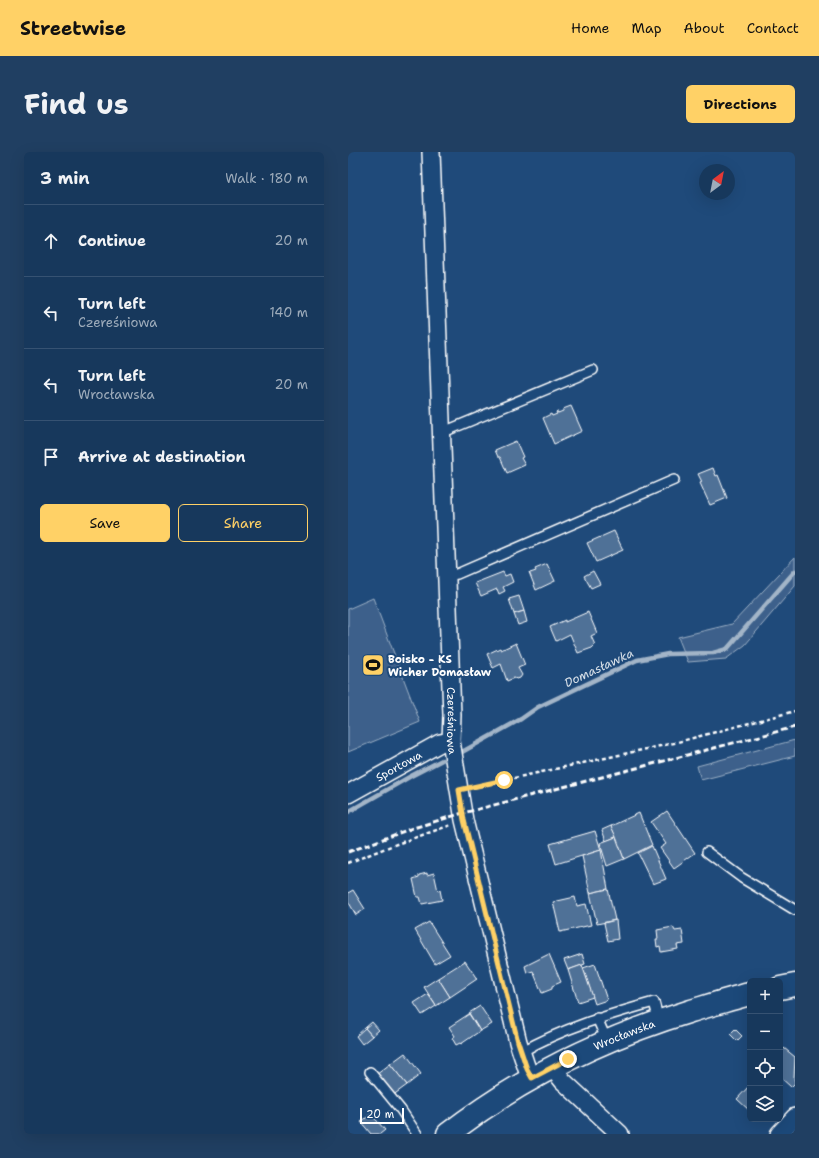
<!DOCTYPE html>
<html lang="en">
<head>
<meta charset="utf-8">
<style>
  body { margin:0; font-family:"Shantell Sans",sans-serif; background:#203f62; color:#f1f3f6 }
  .controls { position:absolute; right:12px; bottom:12px; display:grid; overflow:hidden; border-radius:6px; box-shadow:0 4px 16px #0002 }
  .controls button { width:36px; height:36px; display:grid; place-items:center; padding:0; border:0; border-bottom:1px solid #365272; background:#17385c; color:#f1f3f6; font:20px sans-serif }
  .compass { position:absolute; left:351px; top:12px; width:36px; height:36px; border-radius:50%; background:#17385c; box-shadow:0 4px 16px #0002; rotate:32deg }
  .scale { position:absolute; left:12px; bottom:10px; width:44px; box-sizing:border-box; padding-left:4px; border:2px solid #fff; border-top:0; font-size:11px; line-height:14px; white-space:nowrap; color:#fff; -webkit-text-stroke:3px #1f4a7a; paint-order:stroke }
  .stop { position:absolute; width:12px; height:12px; margin:-9px; border:3px solid #ffd166; border-radius:50%; background:#fff }
  .stop.end { background:#ffd166; border-color:#fff; box-shadow:0 1px 4px #0008 }
  .list { margin:0; padding:0; list-style:none }
  h2 { display:flex; justify-content:space-between; align-items:center; height:52px; margin:0; padding:0 16px; font-size:17px }
  h2 small { font-size:13px; font-weight:400; color:#9eacbb }
  .list li { display:grid; grid-template-columns:26px 1fr auto; gap:12px; align-items:center; box-sizing:border-box; height:72px; padding:0 16px; border-top:1px solid #365272 }
  .list b { display:block; font-size:15px; white-space:nowrap }
  .list p { margin:0; font-size:13px; white-space:nowrap; color:#9eacbb }
  .list em { font-size:13px; font-style:normal; color:#9eacbb }
  .actions { display:flex; gap:8px; padding:12px 16px }
  .actions a { flex:1; padding:9px 0; border:1px solid #ffd166; border-radius:6px; text-align:center; font-size:14px; color:#ffd166 }
  .actions .main { background:#ffd166; color:#111 }
  .icon { flex:none; width:22px; height:22px; fill:none; stroke:currentColor; stroke-width:2; stroke-linecap:round; stroke-linejoin:round }
  .map { position:relative; flex:none; width:447px; height:982px; overflow:hidden; border-radius:6px }
  header { display:flex; align-items:center; gap:24px; box-sizing:border-box; height:56px; padding:0 20px; background:#ffd166; color:#111 }
  header strong { font-size:19px }
  nav { display:flex; gap:22px; margin-inline-start:auto; font-size:14px }
  .intro { display:flex; align-items:center; justify-content:space-between; box-sizing:border-box; height:96px; padding:0 24px }
  h1 { margin:0; font-size:28px }
  .button { padding:10px 18px; border-radius:6px; background:#ffd166; color:#111; font-size:14px; font-weight:700 }
  main { display:flex; gap:24px; padding:0 24px }
  aside { flex:1; background:#17385c; border-radius:6px; box-shadow:0 4px 16px #0002 }
  .map>svg:first-child { display:block }
</style>
</head>
<body>
<header>
<strong>Streetwise</strong>
<nav><a>Home</a><a>Map</a><a>About</a><a>Contact</a></nav>
</header>
<div class="intro"><h1>Find us</h1><a class="button">Directions</a></div>
<main>
<aside>
<h2>3 min<small>Walk · 180 m</small></h2>
<ul class="list">
<li><svg class="icon" aria-label="ahead" viewBox="0 0 24 24"><path d="M12 20V5M6 11l6-6 6 6"/></svg><div><b>Continue</b></div><em>20 m</em></li>
<li><svg class="icon" aria-label="left" viewBox="0 0 24 24"><path d="M17 20v-9H6M10 6l-5 5 5 5"/></svg><div><b>Turn left</b><p>Czereśniowa</p></div><em>140 m</em></li>
<li><svg class="icon" aria-label="left" viewBox="0 0 24 24"><path d="M17 20v-9H6M10 6l-5 5 5 5"/></svg><div><b>Turn left</b><p>Wrocławska</p></div><em>20 m</em></li>
<li><svg class="icon" aria-label="arrive" viewBox="0 0 24 24"><path d="M6 21V4h12l-3 4 3 4H6"/></svg><div><b>Arrive at destination</b></div></li>
</ul>
<div class="actions"><a class="main">Save</a><a>Share</a></div>
</aside>
<div class="map">
<svg width="447" height="982" viewBox="0 0 447 982">
  <rect width="100%" height="100%" fill="#1f4a7a"/>
  <filter id="ink" filterUnits="userSpaceOnUse"><feTurbulence type="fractalNoise" baseFrequency=".025" numOctaves="2"/><feDisplacementMap in="SourceGraphic" scale="8" xChannelSelector="R" yChannelSelector="G"/><feConvolveMatrix kernelMatrix="1 2 1 2 8 2 1 2 1" color-interpolation-filters="sRGB"/></filter>
  <g filter="url(#ink)">
    <!-- green -->
    <g fill="#3c618b" stroke="#9eb0c5">
      <polygon points="447,405 447,434 397,493 378,507 340,510 330,485 384,472"/>
      <polygon points="25,446 72,570 0,600 0,457"/>
      <polygon points="447,588 447,604 353,628 349,614"/>
    </g>
    <g fill="none" stroke-linecap="round" stroke-linejoin="round">
      <!-- stream -->
      <g stroke="#a3b5c8" stroke-width="4.5">
        <polyline points="114,600 173,567 190,555 289,508 320,502 365,501 379,497 447,419"/>
        <polyline points="0,660 63,624 94,608"/>
      </g>
    </g>
    <!-- building -->
    <g fill="#507197" stroke="#fff">
      <polygon points="223,254 234,279 206,292 195,266 203,262 204,264 209,262 208,260 210,260 210,261 215,259 215,257"/>
      <polygon points="168,289 175,305 173,306 177,313 159,321 152,305 150,305 147,298"/>
      <polygon points="365,316 368,324 370,323 379,346 362,353 352,331 354,330 350,322"/>
      <polygon points="266,379 275,398 248,410 239,391"/>
      <polygon points="199,412 207,429 188,438 181,420 182,421 188,419 187,417"/>
      <polygon points="245,419 252,432 243,436 236,424"/>
      <polygon points="155,420 157,424 162,422 165,430 155,435 157,439 151,442 149,437 133,444 127,431"/>
      <polygon points="171,444 176,459 166,462 161,447"/>
      <polygon points="176,459 179,470 170,473 166,462"/>
      <polygon points="240,460 249,481 243,484 247,493 244,496 230,501 222,482 208,489 202,475 217,468 217,470"/>
      <polygon points="168,491 177,513 170,516 174,523 172,526 169,527 166,526 159,529 153,512 145,516 139,502 152,496 153,498"/>
      <polygon points="319,659 347,701 326,716 312,696 318,692 303,670"/>
      <polygon points="291,661 304,693 276,707 263,674"/>
      <polygon points="263,674 268,685 258,689 254,678"/>
      <polygon points="247,679 253,698 208,712 202,692"/>
      <polygon points="268,685 276,707 259,714 252,691"/>
      <polygon points="304,694 318,727 305,732 290,701"/>
      <polygon points="253,698 260,737 242,741 234,704"/>
      <polygon points="79,721 79,723 86,721 90,739 92,738 94,748 74,752 72,745 69,745 65,727 71,725 71,723"/>
      <polygon points="260,737 267,768 249,772 242,741"/>
      <polygon points="5,738 17,757 8,763 0,749 0,741"/>
      <polygon points="227,745 229,754 238,752 243,773 212,780 205,750"/>
      <polygon points="268,768 270,787 260,789 256,771"/>
      <polygon points="81,770 102,803 87,812 67,778"/>
      <polygon points="325,775 327,779 334,778 336,792 329,793 330,797 313,800 312,794 309,795 308,787 310,787 309,778"/>
      <polygon points="201,802 213,830 204,834 204,837 194,841 185,819 179,821 177,814"/>
      <polygon points="234,802 237,812 220,818 216,808"/>
      <polygon points="117,809 129,827 102,845 90,826"/>
      <polygon points="247,812 259,848 247,852 235,816"/>
      <polygon points="234,813 245,845 230,850 220,818"/>
      <polygon points="90,826 102,845 88,854 76,835"/>
      <polygon points="80,842 88,854 74,863 66,851"/>
      <polygon points="132,854 144,872 132,879 121,861"/>
      <polygon points="121,862 132,879 113,892 112,891 108,893 104,886 107,884 101,875"/>
      <polygon points="24,870 31,878 24,884 17,876"/>
      <polygon points="17,876 24,884 14,892 8,884"/>
      <polygon points="387,877 394,884 389,889 382,882"/>
      <polygon points="436,896 447,905 446,926 447,931 443,935 432,925 432,900"/>
      <polygon points="57,901 73,922 59,933 42,912"/>
      <polygon points="42,912 59,933 44,944 28,923"/>
      <polygon points="402,933 402,959 389,947"/>
      <polygon points="23,962 37,978 32,982 23,982 13,970"/>
    </g>
    <g fill="none" stroke-linecap="round" stroke-linejoin="round">
      <!-- service casing -->
      <g stroke="#fff" stroke-width="12">
        <g id="service">
          <polyline points="93,281 245,218"/>
          <polyline points="98,424 109,422 326,328"/>
          <polyline points="359,700 394,726 447,758"/>
          <polyline points="249,866 259,889"/>
          <path d="M 173,900 C 215,876 260,863 306,850 L 311,869"/>
          <polyline points="22,920 53,958 69,982"/>
        </g>
      </g>
      <!-- minor casing -->
      <g stroke="#fff" stroke-width="20">
        <g id="minor">
          <path id="s1" d="M 83,0 L 104,563 L 103,589 L 116,668 L 170,890 L 179,917 L 184,926"/>
          <path id="s2" d="M 0,642 L 92,591 L 103,589"/>
          <polyline points="204,915 215,929 272,982"/>
          <polyline points="431,982 447,965"/>
        </g>
      </g>
      <!-- secondary casing -->
      <g stroke="#fff" stroke-width="25">
        <g id="secondary">
          <polyline points="432,836 447,833"/>
          <path id="s3" d="M 100,982 C 174,925 254,886 343,859 C 363,853 382,847 402,842"/>
        </g>
      </g>
      <!-- path -->
      <g stroke="#fff" stroke-width="2.5" stroke-dasharray="4 3" stroke-linecap="butt">
        <polyline points="125,635 326,591 447,559"/>
        <polyline points="0,711 43,694 103,673"/>
      </g>
      <!-- service -->
      <use href="#service" stroke="#1f4a7a" stroke-width="9"/>
      <!-- minor -->
      <use href="#minor" stroke="#1f4a7a" stroke-width="17"/>
      <!-- secondary -->
      <use href="#secondary" stroke="#1f4a7a" stroke-width="22"/>
      <!-- rail -->
      <polyline stroke="#fff" stroke-width="3" stroke-dasharray="6 3" stroke-linecap="butt" points="0,700 62,677 115,661 447,575"/>
    </g>
  </g>
  <g fill="none" stroke-linecap="round" stroke-linejoin="round" filter="url(#ink)">
    <!-- route -->
    <polyline stroke="#ffd166" stroke-width="5" points="156,628 111,638 116,668 170,890 179,917 184,926 220,907"/>
  </g>
  <!-- icons -->
  <defs>
    <g id="stadium-square" transform="scale(1.15)"><rect x="-9" y="-9" width="18" height="18" rx="4" fill="#ffd166" stroke="#1f4a7a"/><path d="M0-5a6.5 5 0 1 0 0 10a6.5 5 0 1 0 0-10ZM-3.5-1.8h7v3.6h-7Z" fill="#111"/></g>
  </defs>
  <g fill-rule="evenodd">
    <use href="#stadium-square" x="25" y="513"/>
  </g>
  <g text-anchor="middle" stroke-width="4" stroke-linejoin="round" paint-order="stroke">
    <!-- poi labels -->
    <g font-size="11" font-weight="bold" fill="#fff" stroke="#1f4a7a" text-anchor="start">
      <text x="40" y="511">Boisko - KS<tspan x="40" dy="13">Wicher Domasław</tspan></text>
    </g>
    <!-- street labels -->
    <g font-size="11" fill="#fff" stroke="#1f4a7a">
      <text dy="4" stroke="none"><textPath href="#s1" startOffset="569">Czereśniowa</textPath></text>
      <text dy="4" stroke="none"><textPath href="#s2" startOffset="58">Sportowa</textPath></text>
      <text dy="4" stroke="none"><textPath href="#s3" startOffset="203">Wrocławska</textPath></text>
    </g>
    <!-- water labels -->
    <g font-size="12" font-style="italic" fill="#d8e0e8" stroke="#1f4a7a">
      <text transform="translate(251 516) rotate(-25)" y="4">Domasławka</text>
    </g>
  </g>
</svg>
<div class="controls">
<button>+</button>
<button>−</button>
<button><svg class="icon" aria-label="locate" viewBox="0 0 24 24"><circle cx="12" cy="12" r="6"/><path d="M12 2v4M12 18v4M2 12h4M18 12h4"/></svg></button>
<button><svg class="icon" aria-label="layers" viewBox="0 0 24 24"><path d="M12 4l9 5-9 5-9-5zM3 14l9 5 9-5"/></svg></button>
</div>
<svg class="compass" viewBox="-18 -18 36 36"><path d="M0-13l5 13h-10z" fill="#e53935"/><path d="M0 13l5-13h-10z" fill="#9eacbb"/></svg>
<div class="scale">20 m</div>
<div class="stop" style="left:156px;top:628px"></div>
<div class="stop end" style="left:220px;top:907px"></div>
</div>
</main>
</body>
</html>
